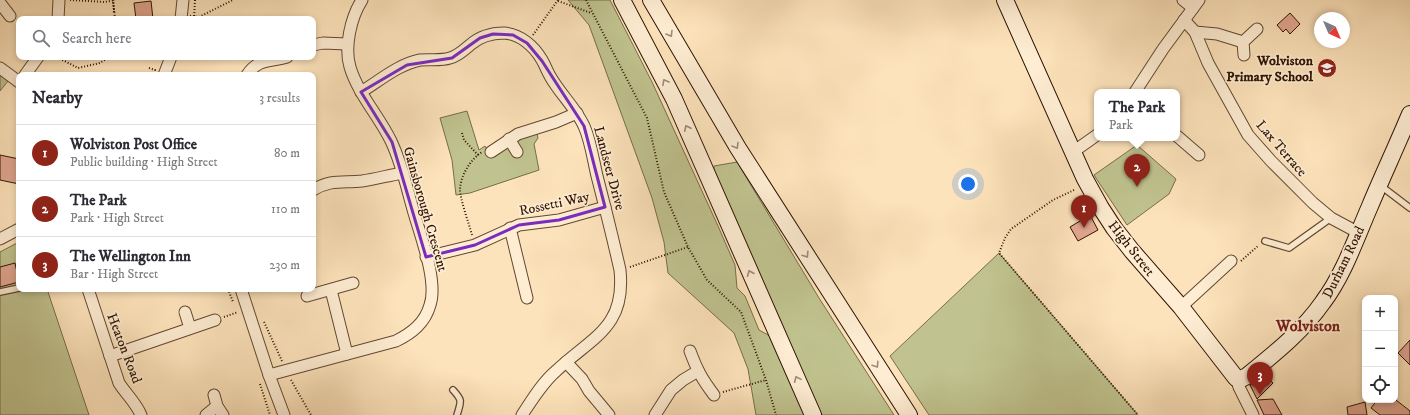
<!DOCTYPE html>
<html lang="en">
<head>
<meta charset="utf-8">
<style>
  body { margin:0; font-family:"IM FELL DW Pica",serif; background:#f7f7f7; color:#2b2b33 }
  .controls { position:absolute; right:12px; bottom:12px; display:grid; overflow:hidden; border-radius:8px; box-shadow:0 2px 6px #0003 }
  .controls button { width:36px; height:36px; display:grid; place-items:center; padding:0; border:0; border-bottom:1px solid #e1e1e2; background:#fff; color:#2b2b33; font:20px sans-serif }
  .compass { position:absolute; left:1314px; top:12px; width:36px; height:36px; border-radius:50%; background:#fff; box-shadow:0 2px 6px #0003; rotate:136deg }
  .you { position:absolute; left:968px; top:184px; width:14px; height:14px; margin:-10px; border:3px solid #fff; border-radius:50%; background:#1a73e8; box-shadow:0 0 0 6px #1a73e833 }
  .badge { display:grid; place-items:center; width:26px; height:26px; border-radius:50%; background:#8f2418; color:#fff; font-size:13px; font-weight:700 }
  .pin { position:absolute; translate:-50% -33px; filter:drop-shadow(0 1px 2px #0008) }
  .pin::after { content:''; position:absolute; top:21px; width:14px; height:12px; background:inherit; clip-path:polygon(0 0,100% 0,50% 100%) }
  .popup { position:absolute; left:1094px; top:89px; width:86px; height:52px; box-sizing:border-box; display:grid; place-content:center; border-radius:8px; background:#fff; filter:drop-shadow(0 1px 3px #0005); font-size:13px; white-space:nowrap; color:#7c7c81 }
  .popup b { font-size:15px; color:#2b2b33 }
  .popup::after { content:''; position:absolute; left:50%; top:100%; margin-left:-8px; border:8px solid transparent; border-top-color:#fff }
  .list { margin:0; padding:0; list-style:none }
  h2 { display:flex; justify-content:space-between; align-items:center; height:52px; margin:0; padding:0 16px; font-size:17px }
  h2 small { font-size:13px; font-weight:400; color:#7c7c81 }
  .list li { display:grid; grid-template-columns:26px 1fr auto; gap:12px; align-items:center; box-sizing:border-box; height:56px; padding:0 16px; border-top:1px solid #e1e1e2 }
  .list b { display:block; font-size:15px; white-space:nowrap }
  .list p { margin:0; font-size:13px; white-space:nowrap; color:#7c7c81 }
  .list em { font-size:13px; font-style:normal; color:#7c7c81 }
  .icon { flex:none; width:22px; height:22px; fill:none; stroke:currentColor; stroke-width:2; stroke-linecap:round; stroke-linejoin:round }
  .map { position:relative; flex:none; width:1410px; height:415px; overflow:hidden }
  .search { position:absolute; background:#fff; box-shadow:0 2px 6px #0003; left:16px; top:16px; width:300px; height:44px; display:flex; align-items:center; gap:10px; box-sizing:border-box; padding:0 14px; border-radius:8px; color:#7c7c81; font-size:15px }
  .panel { position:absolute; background:#fff; box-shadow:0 2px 6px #0003; left:16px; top:72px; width:300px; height:220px; border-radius:8px }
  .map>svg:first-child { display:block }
</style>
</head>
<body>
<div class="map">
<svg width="1410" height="415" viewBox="0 0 1410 415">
  <rect width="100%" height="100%" fill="#fde3bb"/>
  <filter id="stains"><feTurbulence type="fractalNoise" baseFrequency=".005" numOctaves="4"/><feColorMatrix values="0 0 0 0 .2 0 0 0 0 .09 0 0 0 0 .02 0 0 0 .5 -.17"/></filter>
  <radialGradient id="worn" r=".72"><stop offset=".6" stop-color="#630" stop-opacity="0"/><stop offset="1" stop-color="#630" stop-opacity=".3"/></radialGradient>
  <!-- green -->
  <g fill="#c0c38f" stroke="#786c49">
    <polygon points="568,0 610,0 652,82 718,226 735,265 737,288 745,296 759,330 770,336 807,415 756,415 748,369 734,333 668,273 664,242 652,198 589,25"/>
    <polygon points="0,74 8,81 0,91"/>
    <polygon points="467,111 479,150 485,146 490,154 536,130 538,138 534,144 539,170 470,193 456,195 452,160 440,118"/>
    <polygon points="1137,145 1176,179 1169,194 1127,225 1094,175"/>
    <polygon points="737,162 819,298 894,415 822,415 714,176 714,166"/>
    <polygon points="19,242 19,289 47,289 89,415 0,415 0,252"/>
    <polygon points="999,253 1138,415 929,415 890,356"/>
  </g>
  <!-- building -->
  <g fill="#e2a792" stroke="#2f1403">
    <polygon points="151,1 153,19 136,19 134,3"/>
    <polygon points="1290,13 1300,24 1290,34 1286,29 1283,32 1277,25"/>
    <polygon points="0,155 19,159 19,184 0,180"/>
    <polygon points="1090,215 1098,230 1078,241 1070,227"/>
    <polygon points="15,263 19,282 0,287 0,267"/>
    <polygon points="1410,340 1410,365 1398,353"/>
    <polygon points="1264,374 1273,383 1257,399 1250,385"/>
    <polygon points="1273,399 1282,415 1264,415 1257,400"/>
    <polygon points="1377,400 1396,400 1410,411 1410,415 1380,415 1371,408"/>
    <polygon points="1365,402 1367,415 1348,415 1347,407"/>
  </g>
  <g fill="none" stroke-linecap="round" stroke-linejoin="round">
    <!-- lane casing -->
    <g stroke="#624831" stroke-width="8">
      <g id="lane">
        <polyline points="1381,186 1410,208"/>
        <polyline points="1265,241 1289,248 1331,218"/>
        <polyline points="0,292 19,288"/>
        <path d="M 453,390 C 463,401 461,401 457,415"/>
      </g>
    </g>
    <!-- street casing -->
    <g stroke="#624831" stroke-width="13">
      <g id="street">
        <polyline points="1183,0 1193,8"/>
        <polyline points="0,3 10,16"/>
        <polyline points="58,19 59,0"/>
        <polyline points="181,19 183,0"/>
        <polyline points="1184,20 1195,32 1208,63 1248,135 1271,161 1313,203 1331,218 1359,233"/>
        <polyline points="1195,32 1217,34 1243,42"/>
        <polyline points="313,45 323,43 347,44"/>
        <polyline points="1244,55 1243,42 1257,29"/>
        <polyline points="0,68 19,82"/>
        <polyline points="25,75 38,57"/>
        <polyline points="164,75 171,57"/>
        <path d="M 247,75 C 258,58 271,62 287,57"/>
        <path d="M 361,92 C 379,81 399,64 420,60 C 430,59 440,61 450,58 C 458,56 464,50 470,45 C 479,37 492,33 504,33 C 520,34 534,46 542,60 C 545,65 547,71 550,76 C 560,94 575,107 584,126 C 591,142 593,159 597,176 C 605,207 613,239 620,270 C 626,328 592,337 556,371 C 542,383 532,400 522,415"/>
        <polyline points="1135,92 1163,49 1199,0"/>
        <polyline points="1177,136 1199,155"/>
        <polyline points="509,139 517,152"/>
        <polyline points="491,152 518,134 556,122 577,113"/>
        <polyline points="1073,152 1097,135"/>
        <path d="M 313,190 C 331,179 343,183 362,181 C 376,179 390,175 403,173"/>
        <polyline points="510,228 527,298"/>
        <polyline points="0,239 19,229"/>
        <polyline points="426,257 475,245 519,225 559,220 605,207"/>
        <path d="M 88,289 L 119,383 C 126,394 136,403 141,415"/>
        <polyline points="241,289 269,375 284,415"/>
        <polyline points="331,290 347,354"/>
        <polyline points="307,296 353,283"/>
        <polyline points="1181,307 1231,261"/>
        <polyline points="185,312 190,328"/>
        <path d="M 690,351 C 697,370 702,379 714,395"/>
        <polyline points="110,356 215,320"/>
        <polyline points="566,362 582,379 589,391 609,415"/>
        <path d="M 269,375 L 396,341 C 412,333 425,323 430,305 C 438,282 421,237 414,213 C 407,189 402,164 391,141 C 379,116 358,94 350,67 C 344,47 351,17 362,0"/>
        <polyline points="1236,378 1239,387 1253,415"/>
        <polyline points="214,395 217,406 223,415"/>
        <polyline points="206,415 217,406"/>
        <polyline points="655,415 671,390 683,380 698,371"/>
      </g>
    </g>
    <!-- secondary casing -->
    <g stroke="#2f1403" stroke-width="18">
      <g id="secondary">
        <polyline points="622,0 674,99 813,415"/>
        <polyline points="651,0 738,148 909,415"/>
        <path d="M 1005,0 L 1085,179 L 1101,208 L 1114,228 L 1132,251 L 1181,307 L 1236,378 L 1241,379 L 1247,376 C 1274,354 1303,331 1323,302 C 1344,274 1356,238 1370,206 C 1383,175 1397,145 1410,114"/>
      </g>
    </g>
    <!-- path -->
    <g stroke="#2f1403" stroke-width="2" stroke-dasharray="1 2" stroke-linecap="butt">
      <polyline points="70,0 105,2 115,0"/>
      <polyline points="586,0 647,118 664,192 688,247 707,280 741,312 766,380 776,415"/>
      <polyline points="558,1 591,13"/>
      <polyline points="114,12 113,0 115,19"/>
      <polyline points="190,16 199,17 233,0"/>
      <polyline points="194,19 195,0"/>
      <polyline points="533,35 558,0"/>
      <polyline points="57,57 78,68 100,63 109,57"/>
      <polyline points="149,68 155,70 152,75"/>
      <polyline points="462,133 464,140 478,155"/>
      <polyline points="1074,190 1053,200 1011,229 1005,238 999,253 1138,415"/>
      <path d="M 472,235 C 469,224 460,199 460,189 C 461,175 470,160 482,152"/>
      <polyline points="1241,261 1259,245"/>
      <polyline points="630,267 688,247"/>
      <polyline points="228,289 233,302"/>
      <polyline points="224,317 238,312"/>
      <polyline points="264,322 282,361"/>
      <polyline points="291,380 311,415"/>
      <polyline points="260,384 270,415"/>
      <polyline points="723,392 766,380"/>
    </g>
    <!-- lane -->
    <use href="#lane" stroke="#feedd3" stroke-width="5.5"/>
    <!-- street -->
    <use href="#street" stroke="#feedd3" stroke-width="11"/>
    <!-- secondary -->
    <use href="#secondary" stroke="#feedd3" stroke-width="16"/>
  </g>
  <!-- one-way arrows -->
  <defs><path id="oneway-chevron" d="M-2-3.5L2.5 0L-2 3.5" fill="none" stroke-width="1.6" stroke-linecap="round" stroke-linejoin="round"/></defs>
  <g stroke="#a18b75">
    <use href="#oneway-chevron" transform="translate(670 34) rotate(59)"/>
    <use href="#oneway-chevron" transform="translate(665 82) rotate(-119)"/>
    <use href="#oneway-chevron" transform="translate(687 128) rotate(-115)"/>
    <use href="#oneway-chevron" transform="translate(736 146) rotate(59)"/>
    <use href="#oneway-chevron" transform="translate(806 255) rotate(57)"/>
    <use href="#oneway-chevron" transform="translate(750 273) rotate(-113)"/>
    <use href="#oneway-chevron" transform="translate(876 365) rotate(57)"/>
    <use href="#oneway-chevron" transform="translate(797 379) rotate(-114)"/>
  </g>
  <!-- marked area -->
  <path fill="none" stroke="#7b2cbf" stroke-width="3" stroke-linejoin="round" d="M 493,34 L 513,35 L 527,43 L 542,61 L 584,126 L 605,207 L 559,220 L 519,225 L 475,245 L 426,257 L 392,142 L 361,92 L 407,65 L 452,58 L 480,38 Z"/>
  <!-- icons -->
  <defs>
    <g id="school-disc" transform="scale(1)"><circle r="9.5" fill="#8f2418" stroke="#feedd3"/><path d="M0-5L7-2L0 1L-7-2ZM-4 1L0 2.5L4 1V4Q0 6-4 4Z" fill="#fff"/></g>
  </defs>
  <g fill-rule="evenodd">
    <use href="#school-disc" x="1327" y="68"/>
  </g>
  <g text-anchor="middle" stroke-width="3.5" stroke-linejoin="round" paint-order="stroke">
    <!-- poi labels -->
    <g font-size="14" font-weight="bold" fill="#2f1403" stroke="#feedd3" text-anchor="end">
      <text x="1313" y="65">Wolviston<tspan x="1313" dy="16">Primary School</tspan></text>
    </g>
    <!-- street labels -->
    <g font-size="14" fill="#2f1403" stroke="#feedd3">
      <text transform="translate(1282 148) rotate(49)" y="5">Lax Terrace</text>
      <text transform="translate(610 168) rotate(75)" y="5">Landseer Drive</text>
      <text transform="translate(554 203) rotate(-12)" y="5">Rossetti Way</text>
      <text transform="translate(426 209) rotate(74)" y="5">Gainsborough Crescent</text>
      <text transform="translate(1132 248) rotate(52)" y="5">High Street</text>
      <text transform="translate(1343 262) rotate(-64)" y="5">Durham Road</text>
      <text transform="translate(125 348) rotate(69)" y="5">Heaton Road</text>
    </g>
    <!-- quarter labels -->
    <g font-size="16" font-weight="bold" fill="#7a1f14" stroke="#feedd3">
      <text x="1308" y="331">Wolviston</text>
    </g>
  </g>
  <rect width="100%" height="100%" filter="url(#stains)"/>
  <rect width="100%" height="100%" fill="url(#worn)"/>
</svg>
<div class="controls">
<button>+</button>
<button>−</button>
<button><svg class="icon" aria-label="locate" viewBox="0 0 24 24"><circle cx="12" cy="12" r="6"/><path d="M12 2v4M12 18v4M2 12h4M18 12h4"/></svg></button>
</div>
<svg class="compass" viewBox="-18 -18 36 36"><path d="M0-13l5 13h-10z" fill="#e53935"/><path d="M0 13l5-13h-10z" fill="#7c7c81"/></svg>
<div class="you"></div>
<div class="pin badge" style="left:1084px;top:228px">1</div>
<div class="pin badge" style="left:1137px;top:187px">2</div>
<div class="popup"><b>The Park</b>Park</div>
<div class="pin badge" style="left:1260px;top:395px">3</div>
<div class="search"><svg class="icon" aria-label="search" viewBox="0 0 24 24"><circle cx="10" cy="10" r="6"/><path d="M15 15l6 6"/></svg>Search here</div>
<section class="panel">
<h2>Nearby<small>3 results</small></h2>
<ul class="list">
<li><span class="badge">1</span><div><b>Wolviston Post Office</b><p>Public building · High Street</p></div><em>80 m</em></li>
<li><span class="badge">2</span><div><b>The Park</b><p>Park · High Street</p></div><em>110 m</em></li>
<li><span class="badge">3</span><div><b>The Wellington Inn</b><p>Bar · High Street</p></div><em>230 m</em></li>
</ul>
</section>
</div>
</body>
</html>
